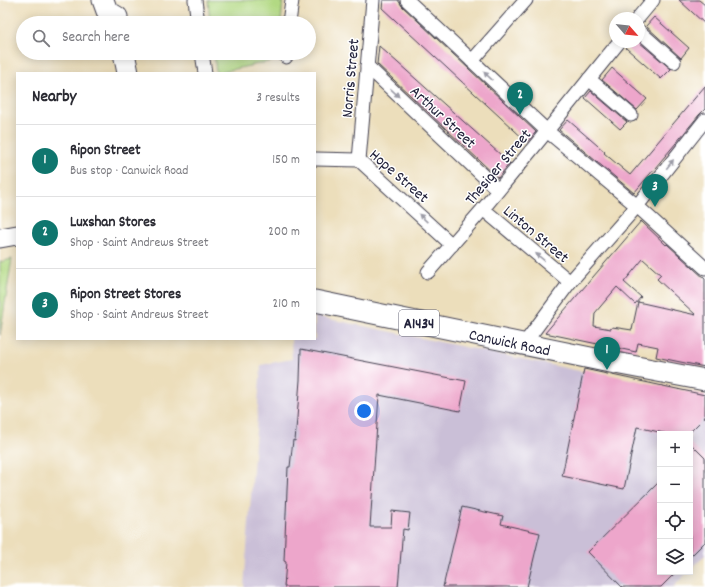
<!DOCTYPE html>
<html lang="en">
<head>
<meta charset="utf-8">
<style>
  body { margin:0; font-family:Dekko,sans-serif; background:#f2f2f3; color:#2b2b33 }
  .controls { position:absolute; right:12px; bottom:12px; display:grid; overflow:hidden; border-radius:0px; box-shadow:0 2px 10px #0003 }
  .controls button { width:36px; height:36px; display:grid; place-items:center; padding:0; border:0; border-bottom:1px solid #e1e1e2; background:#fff; color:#2b2b33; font:20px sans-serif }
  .compass { position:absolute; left:609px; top:12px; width:36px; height:36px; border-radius:50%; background:#fff; box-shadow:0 2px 10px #0003; rotate:118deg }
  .you { position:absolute; left:364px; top:411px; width:14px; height:14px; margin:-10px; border:3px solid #fff; border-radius:50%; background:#1a73e8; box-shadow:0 0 0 6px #1a73e833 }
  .badge { display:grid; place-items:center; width:26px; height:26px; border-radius:50%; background:#0f766e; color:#fff; font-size:13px; font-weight:700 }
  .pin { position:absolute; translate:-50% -33px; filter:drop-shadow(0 1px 2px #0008) }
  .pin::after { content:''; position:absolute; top:21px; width:14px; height:12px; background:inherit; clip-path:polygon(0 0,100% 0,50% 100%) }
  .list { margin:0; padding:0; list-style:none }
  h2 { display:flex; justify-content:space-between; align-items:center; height:52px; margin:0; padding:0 16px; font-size:17px }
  h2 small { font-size:13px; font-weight:400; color:#7c7c81 }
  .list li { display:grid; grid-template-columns:26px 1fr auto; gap:12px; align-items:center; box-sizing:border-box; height:72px; padding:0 16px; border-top:1px solid #e1e1e2 }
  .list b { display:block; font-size:15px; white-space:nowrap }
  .list p { margin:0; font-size:13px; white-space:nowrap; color:#7c7c81 }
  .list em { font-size:13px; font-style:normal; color:#7c7c81 }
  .icon { flex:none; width:22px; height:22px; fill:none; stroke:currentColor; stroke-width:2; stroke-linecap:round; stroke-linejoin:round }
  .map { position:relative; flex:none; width:705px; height:587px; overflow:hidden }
  .search { position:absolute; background:#fff; box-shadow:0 2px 10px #0003; left:16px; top:16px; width:300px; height:44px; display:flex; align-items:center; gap:10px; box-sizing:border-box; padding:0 14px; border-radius:22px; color:#7c7c81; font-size:15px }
  .panel { position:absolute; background:#fff; box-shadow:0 2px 10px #0003; left:16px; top:72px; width:300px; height:268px; border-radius:0px }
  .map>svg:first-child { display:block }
</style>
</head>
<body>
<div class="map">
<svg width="705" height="587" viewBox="0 0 705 587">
  <rect width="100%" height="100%" fill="#fff"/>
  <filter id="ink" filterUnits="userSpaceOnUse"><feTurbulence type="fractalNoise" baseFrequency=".025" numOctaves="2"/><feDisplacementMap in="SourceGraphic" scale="8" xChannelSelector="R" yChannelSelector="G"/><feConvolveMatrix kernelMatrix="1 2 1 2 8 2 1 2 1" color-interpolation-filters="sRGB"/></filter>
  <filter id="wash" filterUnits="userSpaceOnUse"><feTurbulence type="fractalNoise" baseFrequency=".012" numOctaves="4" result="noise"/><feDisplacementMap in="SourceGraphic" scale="16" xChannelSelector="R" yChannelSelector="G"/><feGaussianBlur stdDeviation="0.9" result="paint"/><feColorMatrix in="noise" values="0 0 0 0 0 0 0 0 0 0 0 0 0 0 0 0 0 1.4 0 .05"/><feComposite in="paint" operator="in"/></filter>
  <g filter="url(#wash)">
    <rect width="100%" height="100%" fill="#ecdebb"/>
    <!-- industrial -->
    <polygon fill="#cabfd7" points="315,316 705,397 705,555 690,570 690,434 660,434 660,572 688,572 673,587 244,587 261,365 292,359 291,339 315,339"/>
    <!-- green -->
    <g fill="#b2d983" stroke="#6a7e5f">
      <polygon points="208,0 283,0 281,23 210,23"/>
      <polygon points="214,53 278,53 277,60 216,73"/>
      <polygon points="12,259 0,335 0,262"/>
    </g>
    <g id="blocks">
      <!-- building -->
      <g fill="#eda6cb" fill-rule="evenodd">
        <polygon points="383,0 398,0 402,6 536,132 527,142 382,8"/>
        <polygon points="679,0 699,0 705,5 705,24"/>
        <polygon points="654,17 689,48 681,58 646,26"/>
        <polygon points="631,42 639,42 671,69 661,79 626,48"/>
        <polygon points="379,46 510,163 498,178 377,64"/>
        <polygon points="612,68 647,99 637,110 602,80"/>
        <polygon points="705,86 705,109 699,115 676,143 634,193 559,130 568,120 605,152 604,153 630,175"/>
        <polygon points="591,91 627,122 620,129 585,98"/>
        <path d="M 641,221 L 666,245 L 667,244 L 705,279 L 705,367 L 656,357 L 658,347 L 638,343 L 636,352 L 545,333 ZM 643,259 L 661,275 L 657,279 L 696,315 L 638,302 L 632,330 L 612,327 L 611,329 L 594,326 L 595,313 L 617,287 L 635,304 L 641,297 L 624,282 Z"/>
        <polygon points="301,349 466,381 460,411 379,395 370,527 391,527 392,511 410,513 408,530 403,529 398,587 284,587 286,562 284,561 288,467 290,467 293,440 295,441 297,418 300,380"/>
        <polygon points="584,369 705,395 705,417 688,434 668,434 637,427 624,489 562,476"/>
        <polygon points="690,443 705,458 705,542 690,557"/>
        <polygon points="660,481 660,572 676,572 661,587 622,587 588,552"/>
        <polygon points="462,507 503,516 501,524 540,533 527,587 443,587"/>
      </g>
    </g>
  </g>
  <g filter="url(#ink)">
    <use href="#blocks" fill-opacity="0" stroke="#403e4e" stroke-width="1"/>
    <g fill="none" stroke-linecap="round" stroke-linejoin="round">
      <!-- street casing -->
      <g stroke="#403e4e" stroke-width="15">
        <g id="street">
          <polyline points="195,0 198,23"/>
          <polyline points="407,0 547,131 637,206 705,268"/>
          <polyline points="638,18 653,0"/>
          <polyline points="289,23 292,0"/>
          <polyline points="639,31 674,62"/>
          <polyline points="202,53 205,73"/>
          <polyline points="286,57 287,53"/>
          <polyline points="472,61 526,0"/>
          <polyline points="367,66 498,190"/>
          <polyline points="589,79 631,115"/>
          <polyline points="315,159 359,160 452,245"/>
          <polyline points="359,160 373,0"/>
          <polyline points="483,209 570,282"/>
          <polyline points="428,272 483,209 547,131 619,42"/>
          <polyline points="524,344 570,282 637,206 705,120"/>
        </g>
      </g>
      <!-- secondary casing -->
      <g stroke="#403e4e" stroke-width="21">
        <polyline id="secondary" points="0,238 17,235"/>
      </g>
      <!-- primary casing -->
      <g stroke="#403e4e" stroke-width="23">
        <g id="primary">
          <polyline points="103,0 107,11 117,17"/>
          <polyline points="124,53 128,73"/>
          <path id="s1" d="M 315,301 L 605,361 L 705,380"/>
        </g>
      </g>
      <!-- street -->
      <use href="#street" stroke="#fff" stroke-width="13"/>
      <!-- secondary -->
      <use href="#secondary" stroke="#fff" stroke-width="19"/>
      <!-- primary -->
      <use href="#primary" stroke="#fff" stroke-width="21"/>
    </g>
    <!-- one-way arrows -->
    <defs><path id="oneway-solid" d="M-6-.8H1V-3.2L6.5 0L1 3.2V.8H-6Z"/></defs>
    <g fill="#9c9ca7">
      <use href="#oneway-solid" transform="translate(488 76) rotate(-137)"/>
      <use href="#oneway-solid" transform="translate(395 93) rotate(43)"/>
      <use href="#oneway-solid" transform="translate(670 164) rotate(-52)"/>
      <use href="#oneway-solid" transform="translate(423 218) rotate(-137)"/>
      <use href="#oneway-solid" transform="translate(540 257) rotate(-140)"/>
    </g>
  </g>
  <g text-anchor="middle" stroke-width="3" stroke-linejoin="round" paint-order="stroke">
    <!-- shield labels -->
    <rect fill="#fff" stroke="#646476" stroke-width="1" x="399" y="310" width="40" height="26" rx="3"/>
    <g font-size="15" font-weight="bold" fill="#22223b">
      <text x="419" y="328">A1434</text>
    </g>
    <!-- street labels -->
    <g font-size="16" fill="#22223b" stroke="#fff">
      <text transform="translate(349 78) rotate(-85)" y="6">Norris Street</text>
      <text transform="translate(444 116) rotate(43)" y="6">Arthur Street</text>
      <text transform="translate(497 166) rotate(-50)" y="6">Thesiger Street</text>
      <text transform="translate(400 175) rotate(41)" y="6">Hope Street</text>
      <text transform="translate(537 233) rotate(40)" y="6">Linton Street</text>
      <text dy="6" stroke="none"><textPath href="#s1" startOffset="199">Canwick Road</textPath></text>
    </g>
  </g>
</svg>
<div class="controls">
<button>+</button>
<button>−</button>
<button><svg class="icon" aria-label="locate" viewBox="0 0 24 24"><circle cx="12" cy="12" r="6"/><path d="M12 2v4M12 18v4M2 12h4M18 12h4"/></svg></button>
<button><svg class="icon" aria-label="layers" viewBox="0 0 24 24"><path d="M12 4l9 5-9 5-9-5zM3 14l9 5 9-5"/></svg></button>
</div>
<svg class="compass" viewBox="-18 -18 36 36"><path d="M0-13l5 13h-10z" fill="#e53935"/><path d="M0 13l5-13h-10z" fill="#7c7c81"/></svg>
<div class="you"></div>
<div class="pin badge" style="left:607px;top:370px">1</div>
<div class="pin badge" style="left:520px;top:115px">2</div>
<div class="pin badge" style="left:655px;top:207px">3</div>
<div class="search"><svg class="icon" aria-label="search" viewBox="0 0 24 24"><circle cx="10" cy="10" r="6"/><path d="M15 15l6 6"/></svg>Search here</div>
<section class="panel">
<h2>Nearby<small>3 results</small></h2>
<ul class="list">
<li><span class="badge">1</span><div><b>Ripon Street</b><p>Bus stop · Canwick Road</p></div><em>150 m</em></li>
<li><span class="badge">2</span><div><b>Luxshan Stores</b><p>Shop · Saint Andrews Street</p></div><em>200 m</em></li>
<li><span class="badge">3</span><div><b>Ripon Street Stores</b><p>Shop · Saint Andrews Street</p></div><em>210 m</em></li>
</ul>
</section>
</div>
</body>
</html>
